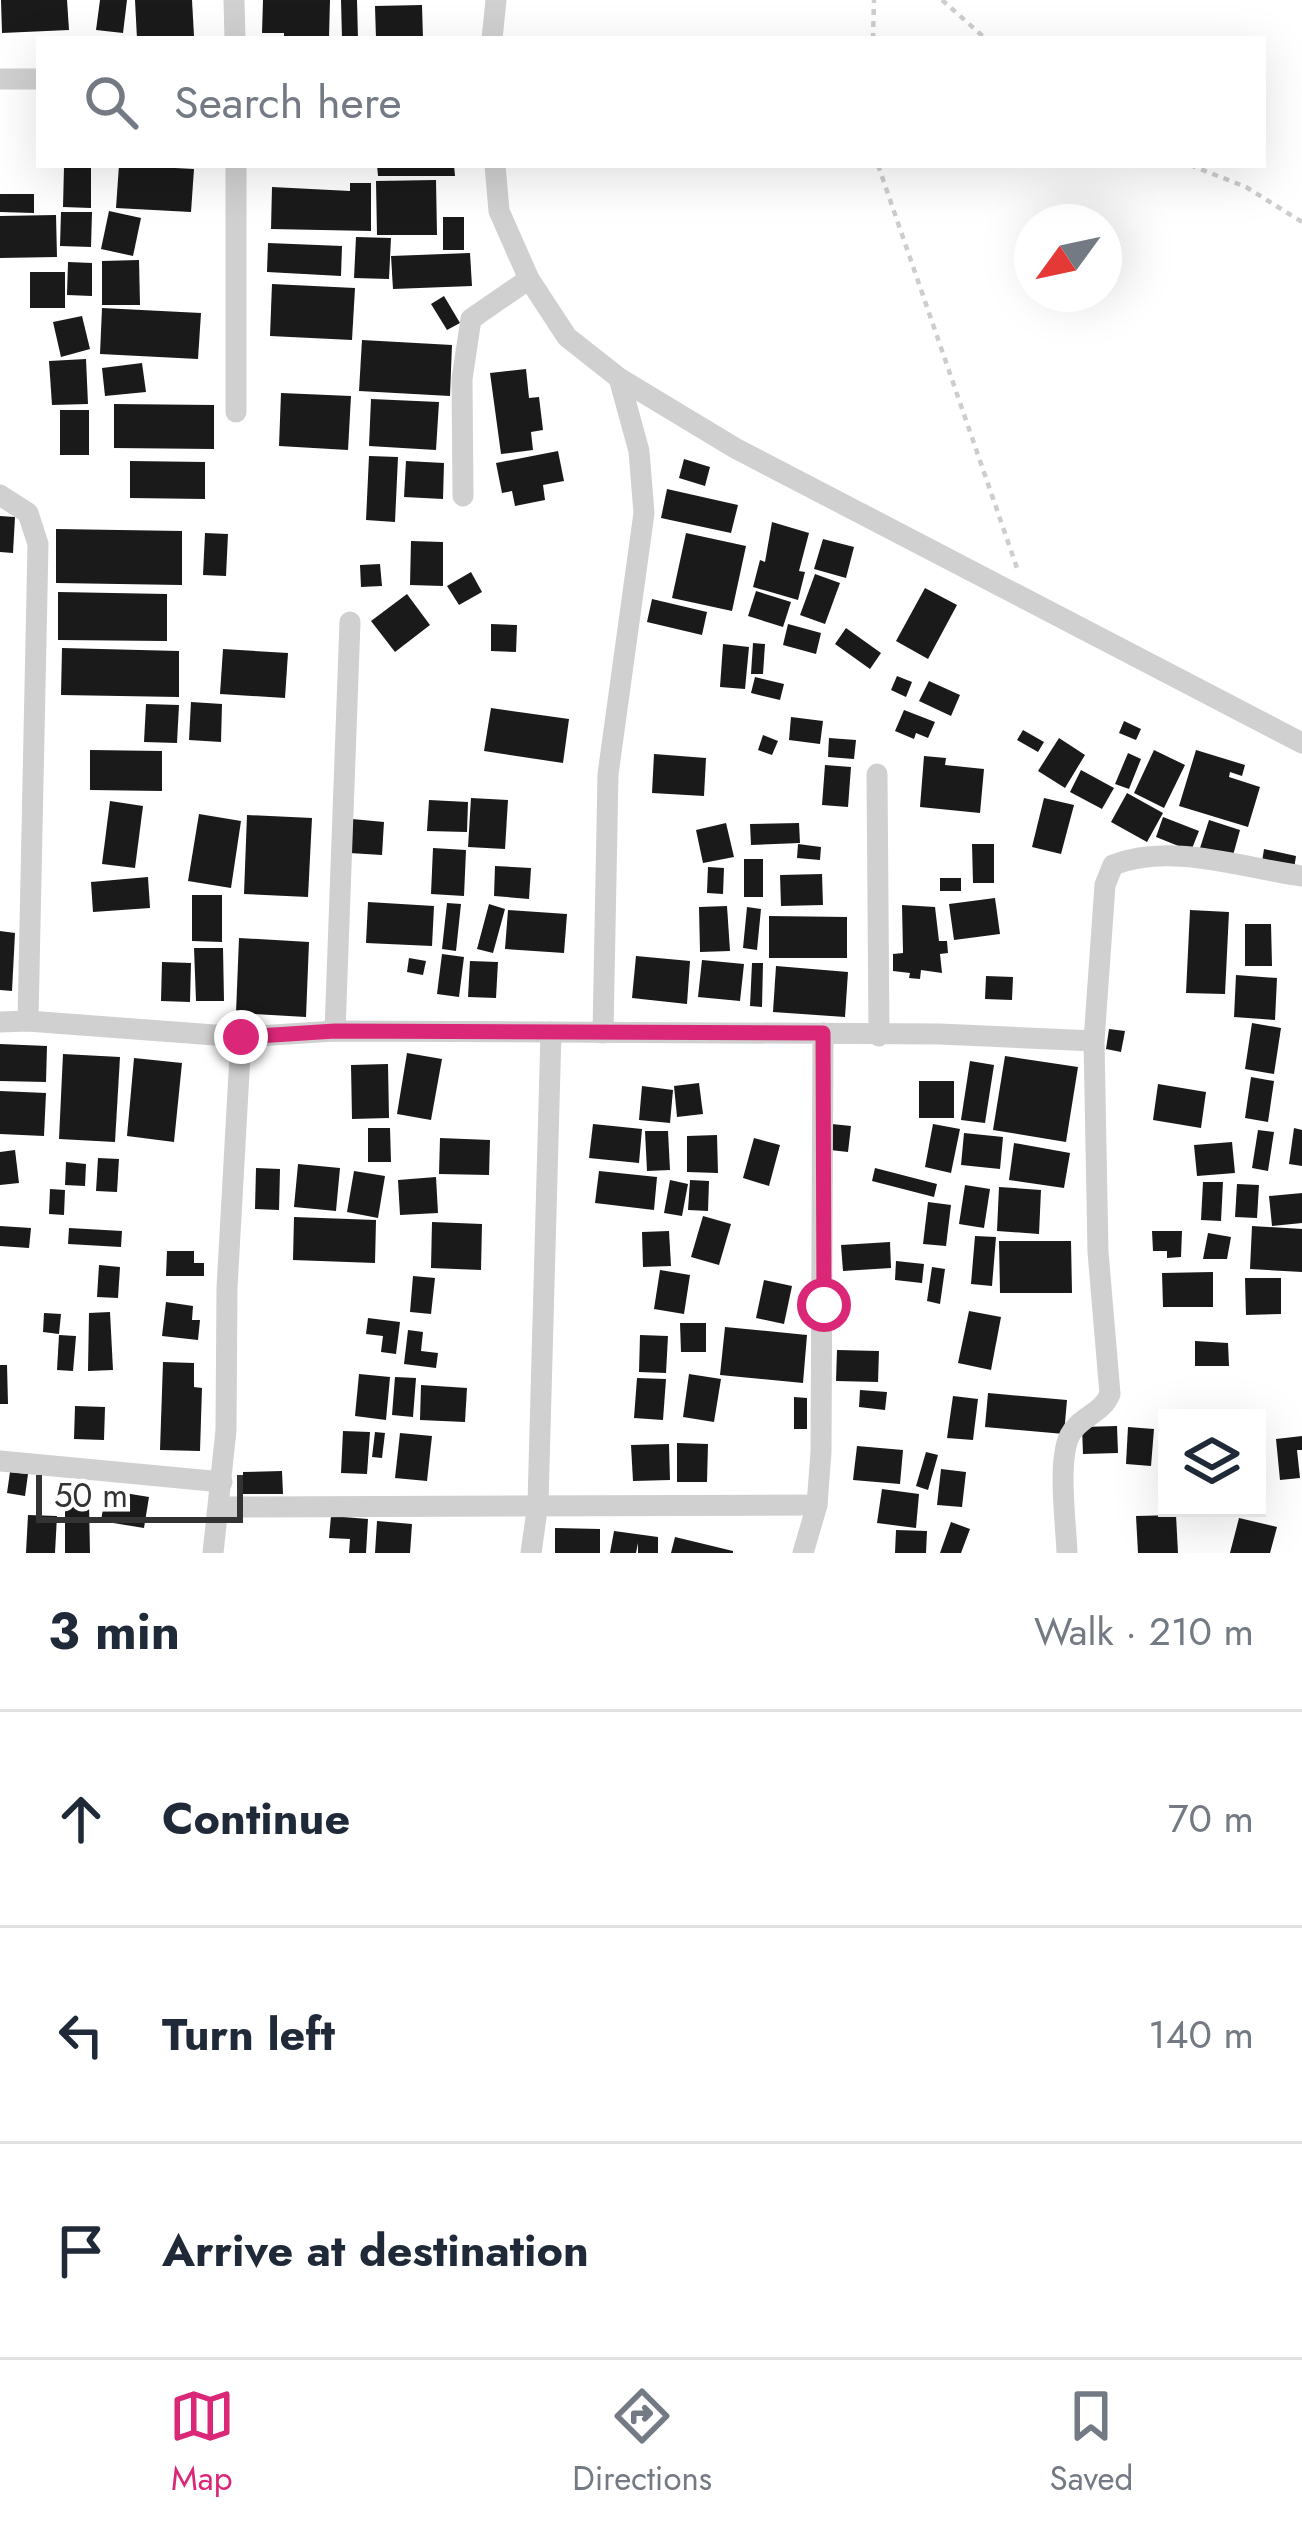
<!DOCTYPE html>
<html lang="en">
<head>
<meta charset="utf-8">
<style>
  body { margin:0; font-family:Jost,sans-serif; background:#f6f6f7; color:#1f2937 }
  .controls { position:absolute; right:36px; bottom:36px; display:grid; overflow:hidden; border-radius:0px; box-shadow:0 12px 48px #0002 }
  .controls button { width:108px; height:108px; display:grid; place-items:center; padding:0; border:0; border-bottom:3px solid #e0e1e3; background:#fff; color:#1f2937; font:60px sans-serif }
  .compass { position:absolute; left:1014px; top:204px; width:108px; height:108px; border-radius:50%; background:#fff; box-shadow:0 12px 48px #0002; rotate:237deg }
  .scale { position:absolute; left:36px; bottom:30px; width:207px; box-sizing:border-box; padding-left:12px; border:6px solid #333; border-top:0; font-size:33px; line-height:42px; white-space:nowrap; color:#333; -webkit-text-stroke:9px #fff; paint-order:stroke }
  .stop { position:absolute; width:36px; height:36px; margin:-27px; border:9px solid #db2777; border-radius:50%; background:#fff }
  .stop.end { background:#db2777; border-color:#fff; box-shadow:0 3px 12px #0008 }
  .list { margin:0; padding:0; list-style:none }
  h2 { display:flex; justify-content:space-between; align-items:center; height:156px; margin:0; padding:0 48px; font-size:51px }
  h2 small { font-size:39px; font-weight:400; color:#747a83 }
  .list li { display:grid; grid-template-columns:78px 1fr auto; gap:36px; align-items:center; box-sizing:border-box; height:216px; padding:0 48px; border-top:3px solid #e0e1e3 }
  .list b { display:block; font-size:45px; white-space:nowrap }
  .list em { font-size:39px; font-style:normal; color:#747a83 }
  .icon { flex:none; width:66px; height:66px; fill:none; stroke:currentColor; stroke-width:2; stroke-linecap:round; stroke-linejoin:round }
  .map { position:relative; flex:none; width:1302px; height:1553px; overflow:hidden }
  .search { position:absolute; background:#fff; box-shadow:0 12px 48px #0002; left:36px; right:36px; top:36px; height:132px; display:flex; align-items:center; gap:30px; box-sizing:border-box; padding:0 42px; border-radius:0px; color:#747a83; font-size:45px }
  .sheet { height:804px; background:#fff }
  nav { display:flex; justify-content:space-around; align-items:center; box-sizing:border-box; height:168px; border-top:3px solid #e0e1e3; background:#fff; font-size:33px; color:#747a83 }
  nav a { display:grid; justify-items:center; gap:6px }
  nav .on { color:#db2777 }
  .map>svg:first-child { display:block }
</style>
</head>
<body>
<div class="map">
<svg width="1302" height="1553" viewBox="0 0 1302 1553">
  <rect width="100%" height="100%" fill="#fff"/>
  <!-- building -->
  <g fill="#1a1a1a">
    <polygon points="1,0 67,0 69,30 2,33"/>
    <polygon points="100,0 127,0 123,33 96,30"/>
    <polygon points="135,0 192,0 194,36 137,39"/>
    <polygon points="263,0 330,0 329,37 284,39 284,33 262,33"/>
    <polygon points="341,0 357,0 358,39 342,39"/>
    <polygon points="422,5 423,39 376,39 375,6"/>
    <polygon points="119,165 194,169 191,212 116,208"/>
    <polygon points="377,165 454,165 455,176 378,176"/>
    <polygon points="64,167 91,168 91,208 63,207"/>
    <polygon points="436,180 437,235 377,235 376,181"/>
    <polygon points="350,183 371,183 371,231 271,229 272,187 350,191"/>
    <polygon points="0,194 34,194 34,213 0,212"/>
    <polygon points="109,211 141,218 133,256 101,249"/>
    <polygon points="61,212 92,212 91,247 60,246"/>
    <polygon points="56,215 57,257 0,258 0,216"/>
    <rect x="443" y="217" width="21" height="33"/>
    <polygon points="356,237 391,238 389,279 354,278"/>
    <polygon points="268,243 342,246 341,276 267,272"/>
    <polygon points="470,253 472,286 393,289 391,256"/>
    <polygon points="139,260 140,305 102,305 102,261"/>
    <polygon points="68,262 92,263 92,296 67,295"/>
    <rect x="30" y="272" width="35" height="36"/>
    <polygon points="272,284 355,288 352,340 270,336"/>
    <polygon points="444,296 460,323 447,330 431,304"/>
    <polygon points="102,308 201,313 198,359 100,354"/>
    <polygon points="82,316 90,349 61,357 53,322"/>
    <polygon points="362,340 452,345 450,396 359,391"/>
    <polygon points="86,359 88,404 52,405 49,361"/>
    <polygon points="142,363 146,392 105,396 102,368"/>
    <polygon points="526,369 529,398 539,397 543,430 531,432 533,450 501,454 490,373"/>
    <polygon points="281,393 351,396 348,450 279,446"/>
    <polygon points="371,399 439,402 436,450 369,446"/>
    <polygon points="114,404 214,405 214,449 114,448"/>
    <rect x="60" y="410" width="29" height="45"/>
    <polygon points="558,451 564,481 543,485 545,500 515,506 512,491 502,493 496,463"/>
    <polygon points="369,456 398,457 395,522 366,520"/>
    <polygon points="684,459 710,467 705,486 679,478"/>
    <polygon points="130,461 205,462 205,499 130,498"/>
    <polygon points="406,461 444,463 443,499 404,497"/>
    <polygon points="667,489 738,505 731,533 661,518"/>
    <polygon points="0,516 15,517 13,553 0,552"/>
    <polygon points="772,522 809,533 799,571 805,572 798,600 753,587 760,560 765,562"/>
    <polygon points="56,529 182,531 182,585 56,583"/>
    <polygon points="205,533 228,534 226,576 203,575"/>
    <polygon points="686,533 746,546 732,611 672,598"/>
    <polygon points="823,539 854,547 846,578 814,569"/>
    <polygon points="411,541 443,542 443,586 410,585"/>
    <polygon points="380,564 382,586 361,587 360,565"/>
    <polygon points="471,572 482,592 459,605 447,586"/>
    <polygon points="815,574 840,583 825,624 800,615"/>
    <polygon points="925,588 957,605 928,659 896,641"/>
    <polygon points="756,591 791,602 783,627 748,616"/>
    <polygon points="58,592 167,594 167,641 58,640"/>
    <polygon points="407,594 430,625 395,652 371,621"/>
    <polygon points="652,599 707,612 702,635 647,622"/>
    <polygon points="491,624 517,625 516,652 491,651"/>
    <polygon points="788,624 821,633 816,654 783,645"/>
    <polygon points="846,628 881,653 870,669 835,644"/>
    <polygon points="753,643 765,644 763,674 751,674"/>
    <polygon points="723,644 749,647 745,689 720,687"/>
    <polygon points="62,648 179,651 179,697 61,695"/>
    <polygon points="223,649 288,653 285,698 220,694"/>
    <polygon points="897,676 912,682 906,697 891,690"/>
    <polygon points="755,677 784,684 780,700 751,693"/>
    <polygon points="929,681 960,695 951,716 919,701"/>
    <polygon points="191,702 222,704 221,742 189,740"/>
    <polygon points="146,704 179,705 177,743 144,742"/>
    <polygon points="491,708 569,719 563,763 484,751"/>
    <polygon points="904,710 935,722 928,738 916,733 914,739 895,731"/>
    <polygon points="791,717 823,721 820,744 789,740"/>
    <polygon points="1124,721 1141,729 1136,740 1119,733"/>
    <polygon points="1023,730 1044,742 1038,752 1017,740"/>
    <polygon points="763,735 778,741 772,755 758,750"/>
    <polygon points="829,738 856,740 854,759 828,757"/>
    <polygon points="1059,738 1085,755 1065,788 1038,771"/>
    <polygon points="90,750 162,751 162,791 90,790"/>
    <polygon points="1154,750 1185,765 1164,808 1134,793"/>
    <polygon points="1196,750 1245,765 1242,776 1230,772 1229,777 1260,787 1248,827 1179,806"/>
    <polygon points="1128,753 1141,759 1129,789 1115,784"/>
    <polygon points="654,754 706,758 704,796 652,793"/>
    <polygon points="924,756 946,758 945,765 984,769 980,813 920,807"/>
    <polygon points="825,765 851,767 848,807 822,805"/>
    <polygon points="1081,770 1114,788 1102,809 1070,792"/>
    <polygon points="1127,793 1163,813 1147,842 1111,822"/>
    <polygon points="471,798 508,800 505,849 468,847"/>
    <polygon points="1044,798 1074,805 1061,854 1032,847"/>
    <polygon points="429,800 468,802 467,832 427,831"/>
    <polygon points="110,801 143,806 135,868 102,864"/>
    <polygon points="199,814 241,821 231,888 188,881"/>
    <polygon points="247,815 312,818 308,897 244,894"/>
    <polygon points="1163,817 1199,831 1191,851 1156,837"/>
    <polygon points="352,819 384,822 382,855 349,853"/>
    <polygon points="1209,820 1240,830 1232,859 1200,848"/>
    <polygon points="726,823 734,857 703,863 696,830"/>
    <polygon points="799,823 800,843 751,845 750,824"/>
    <polygon points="798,844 821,847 820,860 797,858"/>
    <polygon points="972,844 994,844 994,883 973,883"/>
    <polygon points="433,848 466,850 464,896 431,894"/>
    <polygon points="1264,849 1296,856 1294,869 1262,862"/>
    <rect x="744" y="859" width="19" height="38"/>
    <polygon points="495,866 531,868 529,899 494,896"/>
    <polygon points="708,867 724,868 723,894 707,893"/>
    <polygon points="822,874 823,905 781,906 780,875"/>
    <polygon points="148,877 150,908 93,912 91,882"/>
    <rect x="940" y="878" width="21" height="13"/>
    <polygon points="192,895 222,895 222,942 192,941"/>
    <polygon points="995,898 1000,934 954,940 949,904"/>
    <polygon points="368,902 434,906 432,946 366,943"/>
    <polygon points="447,903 461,904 456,951 442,949"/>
    <polygon points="489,904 505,909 493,953 477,949"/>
    <polygon points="902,905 935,907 939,941 947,941 948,953 940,954 942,973 921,970 920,979 909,978 910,973 893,971 893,954 903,953"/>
    <polygon points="727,906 730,951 700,952 699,907"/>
    <polygon points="747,907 761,909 757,950 743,948"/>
    <polygon points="508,910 567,914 564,953 505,949"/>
    <polygon points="1190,910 1229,912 1225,994 1186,993"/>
    <polygon points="769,916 847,917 847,958 769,958"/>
    <polygon points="1245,924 1271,924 1272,966 1245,966"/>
    <polygon points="0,931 15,933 12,991 0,990"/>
    <polygon points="239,938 309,942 306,1017 236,1013"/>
    <polygon points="194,948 223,948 224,1001 196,1001"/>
    <polygon points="442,954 464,957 459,997 437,994"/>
    <polygon points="636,956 690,961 687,1004 632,998"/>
    <polygon points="409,958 426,961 423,975 407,972"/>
    <polygon points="702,960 744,964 740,1001 698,997"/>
    <polygon points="470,961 498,962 496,998 468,997"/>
    <polygon points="162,962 191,963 190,1002 161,1001"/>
    <polygon points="752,963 763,963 762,1007 750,1006"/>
    <polygon points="776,966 848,972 845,1017 773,1012"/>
    <polygon points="1236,975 1277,978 1275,1020 1234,1017"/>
    <polygon points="986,976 1013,977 1012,1000 985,999"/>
    <polygon points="1252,1023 1281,1028 1274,1074 1245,1069"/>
    <polygon points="1109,1029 1125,1031 1121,1052 1106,1049"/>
    <polygon points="0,1044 47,1046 46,1082 0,1081"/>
    <polygon points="407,1053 442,1059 431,1120 397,1114"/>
    <polygon points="63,1054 120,1057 115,1142 59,1139"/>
    <polygon points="1005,1056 1078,1067 1066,1142 993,1130"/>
    <polygon points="134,1058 182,1063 174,1142 127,1136"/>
    <polygon points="970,1061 994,1065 985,1123 961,1120"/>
    <polygon points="388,1064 389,1118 352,1119 351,1065"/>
    <polygon points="1251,1077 1274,1081 1268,1122 1245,1118"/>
    <rect x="919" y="1081" width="35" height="37"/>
    <polygon points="699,1083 703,1114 677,1117 674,1086"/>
    <polygon points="1158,1084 1206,1092 1201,1128 1153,1120"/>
    <polygon points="642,1086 673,1090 670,1123 639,1120"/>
    <polygon points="0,1091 46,1093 44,1136 0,1134"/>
    <polygon points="593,1124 642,1129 639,1163 589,1158"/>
    <polygon points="832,1124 851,1126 848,1152 830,1150"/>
    <polygon points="933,1124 960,1129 951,1173 925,1167"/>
    <polygon points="368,1128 390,1128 391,1162 368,1162"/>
    <polygon points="1294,1128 1302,1130 1302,1166 1289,1164"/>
    <polygon points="1258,1130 1274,1132 1268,1171 1252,1168"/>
    <polygon points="645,1131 668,1131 670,1170 647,1171"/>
    <polygon points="964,1133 1003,1137 1000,1169 961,1165"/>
    <polygon points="717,1135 718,1173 687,1172 687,1136"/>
    <polygon points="440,1138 490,1140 489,1175 439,1174"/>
    <polygon points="754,1138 780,1145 769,1186 743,1178"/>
    <polygon points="1232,1142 1235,1173 1197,1176 1194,1145"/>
    <polygon points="1014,1143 1070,1153 1064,1188 1009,1180"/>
    <polygon points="15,1150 19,1183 0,1185 0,1152"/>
    <polygon points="98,1158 119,1159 117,1192 96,1191"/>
    <polygon points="66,1162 86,1164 85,1186 65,1185"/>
    <polygon points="298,1164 340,1168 336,1211 294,1207"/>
    <polygon points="256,1168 280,1169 279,1210 255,1209"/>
    <polygon points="875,1168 937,1184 934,1197 872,1181"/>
    <polygon points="354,1171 385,1176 378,1218 347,1212"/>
    <polygon points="599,1171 657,1177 654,1210 595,1203"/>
    <polygon points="436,1177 438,1213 400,1215 398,1180"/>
    <polygon points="670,1180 688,1184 682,1216 664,1213"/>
    <polygon points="690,1180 709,1181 708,1211 688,1210"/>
    <polygon points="1203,1182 1223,1182 1221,1221 1201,1220"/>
    <polygon points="1237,1184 1259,1185 1257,1218 1235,1217"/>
    <polygon points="965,1185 990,1189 984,1228 959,1224"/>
    <polygon points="999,1187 1041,1190 1039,1234 997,1231"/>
    <polygon points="50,1189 65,1190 64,1215 49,1214"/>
    <polygon points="1302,1193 1302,1223 1272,1226 1269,1196"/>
    <polygon points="928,1202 951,1205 946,1246 923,1244"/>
    <polygon points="703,1216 731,1224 719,1265 691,1257"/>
    <polygon points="294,1217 376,1220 375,1263 293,1260"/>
    <polygon points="432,1222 482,1224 481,1270 431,1268"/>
    <polygon points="0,1226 31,1228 29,1248 0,1246"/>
    <polygon points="1252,1226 1302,1229 1302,1272 1250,1269"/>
    <polygon points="69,1228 122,1231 121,1247 68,1244"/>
    <polygon points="669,1231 671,1266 643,1267 642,1232"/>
    <polygon points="1152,1231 1182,1231 1181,1257 1167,1258 1167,1251 1153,1251"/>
    <polygon points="1208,1233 1231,1237 1227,1259 1203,1259"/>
    <polygon points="975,1236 996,1237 992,1286 971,1284"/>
    <polygon points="999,1241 1071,1241 1072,1293 1000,1293"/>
    <polygon points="890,1242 891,1268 843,1271 841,1245"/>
    <polygon points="167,1251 194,1251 194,1263 204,1263 204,1276 166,1276"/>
    <polygon points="896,1261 924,1264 922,1283 895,1280"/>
    <polygon points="99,1265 120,1267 118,1298 97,1297"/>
    <polygon points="932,1267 945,1269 940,1304 927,1301"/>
    <polygon points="660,1270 690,1275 684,1314 654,1309"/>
    <polygon points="1213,1272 1213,1307 1163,1307 1162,1273"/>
    <polygon points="413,1276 435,1278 431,1314 410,1312"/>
    <polygon points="1245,1278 1281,1278 1281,1314 1246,1315"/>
    <polygon points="764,1280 792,1286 784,1324 756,1318"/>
    <polygon points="166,1302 193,1306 192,1320 200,1320 198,1340 162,1336"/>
    <polygon points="969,1311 1001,1317 991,1370 958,1363"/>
    <polygon points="110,1312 113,1370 88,1371 89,1313"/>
    <polygon points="44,1313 61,1314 59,1334 43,1332"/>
    <polygon points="368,1318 400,1322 396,1354 381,1352 383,1336 366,1334"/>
    <polygon points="680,1323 706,1323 706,1352 681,1352"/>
    <polygon points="725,1327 807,1335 803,1383 720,1375"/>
    <polygon points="408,1330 423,1332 421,1351 438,1353 436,1368 404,1364"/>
    <polygon points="59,1335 76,1336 73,1371 57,1370"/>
    <polygon points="640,1335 668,1336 666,1373 639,1372"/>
    <polygon points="1195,1341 1228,1343 1229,1366 1195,1366"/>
    <polygon points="837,1350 879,1351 878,1382 836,1381"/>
    <polygon points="163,1362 194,1363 194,1387 202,1388 200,1451 160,1450"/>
    <polygon points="0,1365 7,1365 8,1404 0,1404"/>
    <polygon points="359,1374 390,1377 386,1420 355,1416"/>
    <polygon points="689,1374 721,1379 714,1422 683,1417"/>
    <polygon points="395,1377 416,1378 413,1417 392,1415"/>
    <polygon points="637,1378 666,1379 663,1420 634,1418"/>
    <polygon points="421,1385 467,1388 465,1422 420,1420"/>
    <polygon points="860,1390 887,1392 885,1410 859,1407"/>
    <polygon points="988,1393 1067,1400 1064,1434 985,1427"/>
    <polygon points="953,1396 978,1399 973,1440 947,1438"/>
    <polygon points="794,1397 807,1398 807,1429 794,1429"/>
    <polygon points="75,1406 105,1407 104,1440 74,1439"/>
    <polygon points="1117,1426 1118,1453 1083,1454 1082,1427"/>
    <polygon points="1128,1427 1154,1429 1151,1466 1126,1464"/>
    <polygon points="343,1431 370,1432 367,1474 341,1473"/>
    <polygon points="375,1432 385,1433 382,1458 372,1457"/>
    <polygon points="400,1433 432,1436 427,1481 395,1478"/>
    <polygon points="1302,1436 1302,1450 1297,1450 1300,1478 1280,1480 1276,1439"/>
    <polygon points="677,1443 708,1444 707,1482 677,1482"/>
    <polygon points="669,1444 670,1480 633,1481 631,1445"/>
    <polygon points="857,1446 903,1450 900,1484 853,1480"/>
    <polygon points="926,1452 938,1455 928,1490 916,1486"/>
    <polygon points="941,1469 966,1472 962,1507 937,1505"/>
    <polygon points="282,1471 283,1494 243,1494 243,1472"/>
    <polygon points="10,1472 28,1474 25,1496 7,1493"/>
    <polygon points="882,1489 919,1494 916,1528 877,1523"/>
    <polygon points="106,1490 149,1497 144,1528 101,1521"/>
    <polygon points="65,1502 89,1502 90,1553 65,1553"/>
    <polygon points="28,1515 57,1516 55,1553 26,1553"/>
    <polygon points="1176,1515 1178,1553 1138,1553 1136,1516"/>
    <polygon points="331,1516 368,1519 366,1553 349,1553 350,1539 329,1538"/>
    <polygon points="1239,1518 1277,1527 1270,1553 1230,1553"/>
    <polygon points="377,1521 412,1524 410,1553 375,1553"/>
    <polygon points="951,1522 970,1529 961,1553 940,1553"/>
    <polygon points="555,1528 600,1529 600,1553 555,1553"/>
    <polygon points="896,1530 927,1531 926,1553 895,1553"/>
    <polygon points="614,1531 658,1537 658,1553 638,1553 638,1543 636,1553 610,1553"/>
    <polygon points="675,1537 733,1551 733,1553 671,1553"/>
  </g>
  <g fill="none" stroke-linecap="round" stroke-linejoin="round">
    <!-- path -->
    <g stroke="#cdcdcd" stroke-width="4.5" stroke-dasharray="6 6" stroke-linecap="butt">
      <polyline points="942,0 986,39"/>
      <polyline points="873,39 874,0"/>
      <polyline points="878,165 1017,568"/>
      <polyline points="1190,165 1246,187 1302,222"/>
    </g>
    <!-- street -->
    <g stroke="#d0d0d0" stroke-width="21">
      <polyline points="234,0 235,39"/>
      <polyline points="492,39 496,0"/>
      <polyline points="0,79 39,79"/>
      <polyline points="236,165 236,412"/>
      <polyline points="495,165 499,211 529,279 567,337 619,378 735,448 1302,743"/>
      <polyline points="0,495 28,513 38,544 28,1021"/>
      <polyline points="463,496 462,379 471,319 529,279"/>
      <polyline points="877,774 879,1036"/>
      <polyline points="0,1022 28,1021 241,1037 335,1031 940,1034 1094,1041"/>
      <polyline points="335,1031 350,622"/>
      <polyline points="603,1033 608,774 644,513 639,451 619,378"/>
      <polyline points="0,1461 222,1482"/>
      <polyline points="220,1507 817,1505"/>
      <polyline points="213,1553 226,1430 227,1288 241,1037"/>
      <polyline points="531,1553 538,1503 551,1032"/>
      <polyline points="803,1553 817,1505 821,1452 823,1033"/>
      <path d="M 1067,1553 C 1066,1523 1057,1460 1070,1435 C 1080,1416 1102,1414 1110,1394 L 1098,1252 L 1094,1041 L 1105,885 L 1113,865 C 1171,842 1242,868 1302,876"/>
    </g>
  </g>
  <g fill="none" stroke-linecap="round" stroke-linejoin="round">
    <!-- route -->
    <polyline stroke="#db2777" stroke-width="15" points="241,1037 335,1031 823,1033 824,1305"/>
  </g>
</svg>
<div class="controls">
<button><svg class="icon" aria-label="layers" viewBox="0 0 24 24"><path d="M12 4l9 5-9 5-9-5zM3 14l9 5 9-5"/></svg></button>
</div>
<svg class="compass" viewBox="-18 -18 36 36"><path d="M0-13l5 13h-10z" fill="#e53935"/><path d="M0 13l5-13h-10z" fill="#747a83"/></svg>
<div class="scale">50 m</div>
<div class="stop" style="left:824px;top:1305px"></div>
<div class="stop end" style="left:241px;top:1037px"></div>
<div class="search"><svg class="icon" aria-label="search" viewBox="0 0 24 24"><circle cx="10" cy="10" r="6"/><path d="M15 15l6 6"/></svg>Search here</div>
</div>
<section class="sheet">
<h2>3 min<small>Walk · 210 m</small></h2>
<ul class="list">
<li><svg class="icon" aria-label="ahead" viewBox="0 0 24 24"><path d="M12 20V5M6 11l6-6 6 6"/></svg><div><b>Continue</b></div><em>70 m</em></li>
<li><svg class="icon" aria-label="left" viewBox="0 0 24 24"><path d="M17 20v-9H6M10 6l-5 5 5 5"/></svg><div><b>Turn left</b></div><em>140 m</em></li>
<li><svg class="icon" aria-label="arrive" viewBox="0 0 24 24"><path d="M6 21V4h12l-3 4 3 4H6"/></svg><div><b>Arrive at destination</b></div></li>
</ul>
</section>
<nav>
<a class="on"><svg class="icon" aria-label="map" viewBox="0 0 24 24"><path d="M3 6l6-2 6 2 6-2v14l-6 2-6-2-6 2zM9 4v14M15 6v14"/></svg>Map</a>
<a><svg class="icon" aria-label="directions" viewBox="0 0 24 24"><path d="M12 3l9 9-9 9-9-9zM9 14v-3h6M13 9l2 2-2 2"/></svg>Directions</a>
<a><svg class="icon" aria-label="saved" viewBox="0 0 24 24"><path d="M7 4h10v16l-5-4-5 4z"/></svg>Saved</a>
</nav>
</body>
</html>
